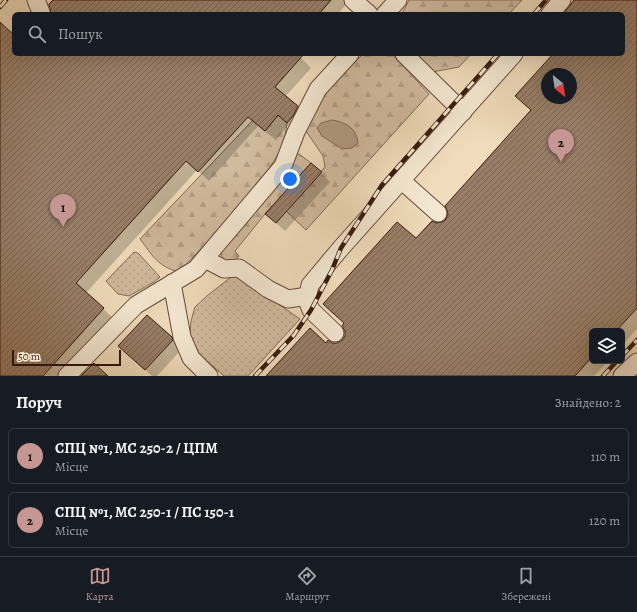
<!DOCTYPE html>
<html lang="uk">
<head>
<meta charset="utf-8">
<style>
  body { margin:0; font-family:Alegreya,serif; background:#20242c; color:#f1f3f6 }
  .controls { position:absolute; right:12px; bottom:12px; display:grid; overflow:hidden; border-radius:6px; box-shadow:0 4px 16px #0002 }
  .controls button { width:36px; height:36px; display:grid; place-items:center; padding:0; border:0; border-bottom:1px solid #363941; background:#171b24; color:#f1f3f6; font:20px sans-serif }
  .compass { position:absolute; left:541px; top:68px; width:36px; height:36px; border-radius:50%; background:#171b24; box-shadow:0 4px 16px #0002; rotate:151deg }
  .scale { position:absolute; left:12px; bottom:10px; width:109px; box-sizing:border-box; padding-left:4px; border:2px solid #38190e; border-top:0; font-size:11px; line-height:14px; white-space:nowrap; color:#38190e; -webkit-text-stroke:3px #f5e8d3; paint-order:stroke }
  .you { position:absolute; left:290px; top:179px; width:14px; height:14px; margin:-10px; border:3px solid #fff; border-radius:50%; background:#1a73e8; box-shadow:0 0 0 6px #1a73e833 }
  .badge { display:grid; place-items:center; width:26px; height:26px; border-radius:50%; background:#c59692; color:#111; font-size:13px; font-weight:700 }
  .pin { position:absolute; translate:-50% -33px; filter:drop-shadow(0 1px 2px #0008) }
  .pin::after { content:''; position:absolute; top:21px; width:14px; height:12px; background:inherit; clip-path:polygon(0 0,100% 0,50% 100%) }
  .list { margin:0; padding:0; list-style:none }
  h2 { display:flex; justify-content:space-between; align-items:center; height:52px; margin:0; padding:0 16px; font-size:17px }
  h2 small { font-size:13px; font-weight:400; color:#9ea1a6 }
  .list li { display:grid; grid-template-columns:26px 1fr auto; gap:12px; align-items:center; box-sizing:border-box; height:56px; margin:0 8px 8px; padding:0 8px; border:1px solid #363941; border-radius:6px }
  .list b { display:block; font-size:15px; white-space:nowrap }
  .list p { margin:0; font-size:13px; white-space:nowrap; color:#9ea1a6 }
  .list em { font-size:13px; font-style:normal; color:#9ea1a6 }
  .icon { flex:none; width:22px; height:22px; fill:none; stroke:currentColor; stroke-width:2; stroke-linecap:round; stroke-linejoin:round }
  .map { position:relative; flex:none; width:637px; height:376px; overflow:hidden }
  .search { position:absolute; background:#171b24; box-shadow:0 4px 16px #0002; left:12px; right:12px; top:12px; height:44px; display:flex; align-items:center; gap:10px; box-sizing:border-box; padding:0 14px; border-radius:6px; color:#9ea1a6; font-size:15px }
  .sheet { height:180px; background:#171b24 }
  nav { display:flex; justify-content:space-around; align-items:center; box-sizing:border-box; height:56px; border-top:1px solid #363941; background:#171b24; font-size:11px; color:#9ea1a6 }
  nav a { display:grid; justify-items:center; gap:2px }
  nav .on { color:#c59692 }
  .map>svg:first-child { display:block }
</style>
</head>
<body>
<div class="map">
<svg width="637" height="376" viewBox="0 0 637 376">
  <defs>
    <pattern id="grass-dots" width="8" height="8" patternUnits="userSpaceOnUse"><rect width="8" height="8" fill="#d1bb9e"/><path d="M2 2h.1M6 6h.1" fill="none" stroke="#b4a087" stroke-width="1.8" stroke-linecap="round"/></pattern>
    <pattern id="forest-firs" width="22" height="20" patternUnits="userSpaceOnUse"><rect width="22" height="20" fill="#d1bb9e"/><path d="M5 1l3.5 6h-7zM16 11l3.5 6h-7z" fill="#b4a087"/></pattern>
    <pattern id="building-hatch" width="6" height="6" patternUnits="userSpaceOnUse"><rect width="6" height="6" fill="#987e68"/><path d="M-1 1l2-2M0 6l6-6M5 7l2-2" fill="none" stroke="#7d6654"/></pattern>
  </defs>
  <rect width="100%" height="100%" fill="#f0dcbb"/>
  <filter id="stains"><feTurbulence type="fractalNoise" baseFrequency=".005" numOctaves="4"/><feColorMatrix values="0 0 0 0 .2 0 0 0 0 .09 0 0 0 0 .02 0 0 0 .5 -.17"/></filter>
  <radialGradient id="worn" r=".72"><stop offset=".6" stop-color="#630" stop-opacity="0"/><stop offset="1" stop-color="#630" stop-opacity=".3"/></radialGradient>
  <!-- grass -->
  <g fill="url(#grass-dots)" stroke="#846a56">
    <polygon points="134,252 138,253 160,277 154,282 129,296 118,294 106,281"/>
    <polygon points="235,274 300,319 248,376 224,376 200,355 192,345 190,335 191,321 195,307 208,295"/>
  </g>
  <!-- forest -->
  <g fill="url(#forest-firs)" stroke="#846a56">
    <polygon points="409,0 522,0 509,14 402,14"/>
    <polygon points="363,54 392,54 429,94 306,230 286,211 325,167 323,156 306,131 325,92"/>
    <polygon points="414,54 471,54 459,67 432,72"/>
    <path d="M 278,115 L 287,123 L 284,144 L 257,189 L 179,272 C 157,266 153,256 140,239 L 253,120 L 265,131 Z"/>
    <polygon points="295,154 299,154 311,163 265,214 235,251 239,256 230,264 222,259 221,246"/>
  </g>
  <!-- water -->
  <path fill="#b19a80" stroke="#816652" d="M 332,120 C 345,122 357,128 358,143 L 352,148 L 342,149 L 322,136 L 317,128 L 321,123 Z"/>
  <!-- shadow -->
  <g fill="#0003" fill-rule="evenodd">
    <polygon points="54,0 350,0 338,14 52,14"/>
    <path d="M 575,0 L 637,0 L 637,329 L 622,345 L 622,331 L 592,331 L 592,361 L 608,361 L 594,376 L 268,376 L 326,344 L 338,344 L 343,341 L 416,239 L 435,224 L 441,224 L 446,220 L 532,111 L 526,106 L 555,54 L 623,54 L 623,14 L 564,14 ZM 547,74 L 571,74 L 571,98 L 547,98 Z"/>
    <polygon points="0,23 10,32 14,28 14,54 302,54 299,56 311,68 285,97 307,117 298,132 289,124 276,140 258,126 209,181 197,170 86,293 114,319 62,376 0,376"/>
    <polygon points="321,173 330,182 285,231 276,223"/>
    <polygon points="171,338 181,350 157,376 152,376 129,355"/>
  </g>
  <!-- building -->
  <g fill="url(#building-hatch)" stroke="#38190e" fill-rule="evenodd">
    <polygon points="53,0 331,0 319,14 51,14 49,4"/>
    <path d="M 574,0 L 637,0 L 637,308 L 616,331 L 592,331 L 592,357 L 575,376 L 266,376 L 310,328 L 326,343 L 328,340 L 332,343 L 337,343 L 342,340 L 345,336 L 345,331 L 342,326 L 344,323 L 323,304 L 397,222 L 416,238 L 432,221 L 436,223 L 442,222 L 445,220 L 448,215 L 447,210 L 445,206 L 531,110 L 515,96 L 553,54 L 623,54 L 623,14 L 563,14 ZM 547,74 L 571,74 L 571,98 L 547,98 Z"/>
    <polygon points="0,22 14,35 14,54 304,54 275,87 298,106 293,116 287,123 278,115 265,131 248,117 198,172 186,161 76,283 104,308 43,376 0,376"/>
    <polygon points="311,163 322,172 276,223 265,214"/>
    <polygon points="147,315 172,337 173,340 145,370 118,346"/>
    <polygon points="94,363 108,376 81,376"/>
  </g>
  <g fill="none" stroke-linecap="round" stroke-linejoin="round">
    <!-- minor casing -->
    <g stroke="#664a39" stroke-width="19">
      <g id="minor">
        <polyline points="36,0 41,12"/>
        <polyline points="353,0 369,14"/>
        <polyline points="385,14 398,0"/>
        <polyline points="550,14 562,0"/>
        <polyline points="404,54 463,112"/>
        <polyline points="402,181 438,213"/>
        <polyline points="205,259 224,269 239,268 268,289 288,299 308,296"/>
        <polyline points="172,283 182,337 191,358 209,376"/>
        <polyline points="335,333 311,310 307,300 310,285 341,248 514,54"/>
        <polyline points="67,376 136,305 196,269 283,166 296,132 318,89 350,54"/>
        <polyline points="622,376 637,362"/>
      </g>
    </g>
    <!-- minor -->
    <use href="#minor" stroke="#f5e8d3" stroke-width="17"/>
    <!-- rail casing -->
    <g stroke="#38190e" stroke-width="4.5">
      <g id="rail">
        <polyline points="0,7 6,0"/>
        <polyline points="534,14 546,0"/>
        <polyline points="622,356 637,340"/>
        <polyline points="255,376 294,335 311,310 332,270 341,248 382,185 498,54"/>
        <polyline points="603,376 617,361"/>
      </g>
    </g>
    <!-- rail -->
    <use href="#rail" stroke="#f5e8d3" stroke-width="3" stroke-dasharray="9" stroke-linecap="butt"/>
  </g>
  <rect width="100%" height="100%" filter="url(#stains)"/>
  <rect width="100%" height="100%" fill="url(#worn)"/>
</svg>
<div class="controls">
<button><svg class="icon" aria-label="layers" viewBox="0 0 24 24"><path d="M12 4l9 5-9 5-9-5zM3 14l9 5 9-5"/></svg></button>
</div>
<svg class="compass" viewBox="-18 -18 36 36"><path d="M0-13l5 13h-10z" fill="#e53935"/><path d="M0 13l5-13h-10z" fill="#9ea1a6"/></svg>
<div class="scale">50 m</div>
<div class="you"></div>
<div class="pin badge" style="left:63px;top:227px">1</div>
<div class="pin badge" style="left:561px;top:162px">2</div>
<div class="search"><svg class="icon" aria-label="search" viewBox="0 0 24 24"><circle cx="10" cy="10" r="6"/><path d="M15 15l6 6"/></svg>Пошук</div>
</div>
<section class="sheet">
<h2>Поруч<small>Знайдено: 2</small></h2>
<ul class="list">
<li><span class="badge">1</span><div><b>СПЦ №1, МС 250-2 / ЦПМ</b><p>Місце</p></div><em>110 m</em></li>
<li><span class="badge">2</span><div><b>СПЦ №1, МС 250-1 / ПС 150-1</b><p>Місце</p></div><em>120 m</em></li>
</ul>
</section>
<nav>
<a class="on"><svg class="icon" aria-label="map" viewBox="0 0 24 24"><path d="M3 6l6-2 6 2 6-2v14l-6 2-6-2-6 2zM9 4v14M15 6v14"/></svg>Карта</a>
<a><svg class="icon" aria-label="directions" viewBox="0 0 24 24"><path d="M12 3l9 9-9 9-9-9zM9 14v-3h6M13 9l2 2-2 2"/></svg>Маршрут</a>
<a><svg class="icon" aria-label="saved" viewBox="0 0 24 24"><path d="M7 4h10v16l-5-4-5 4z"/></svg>Збережені</a>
</nav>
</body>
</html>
